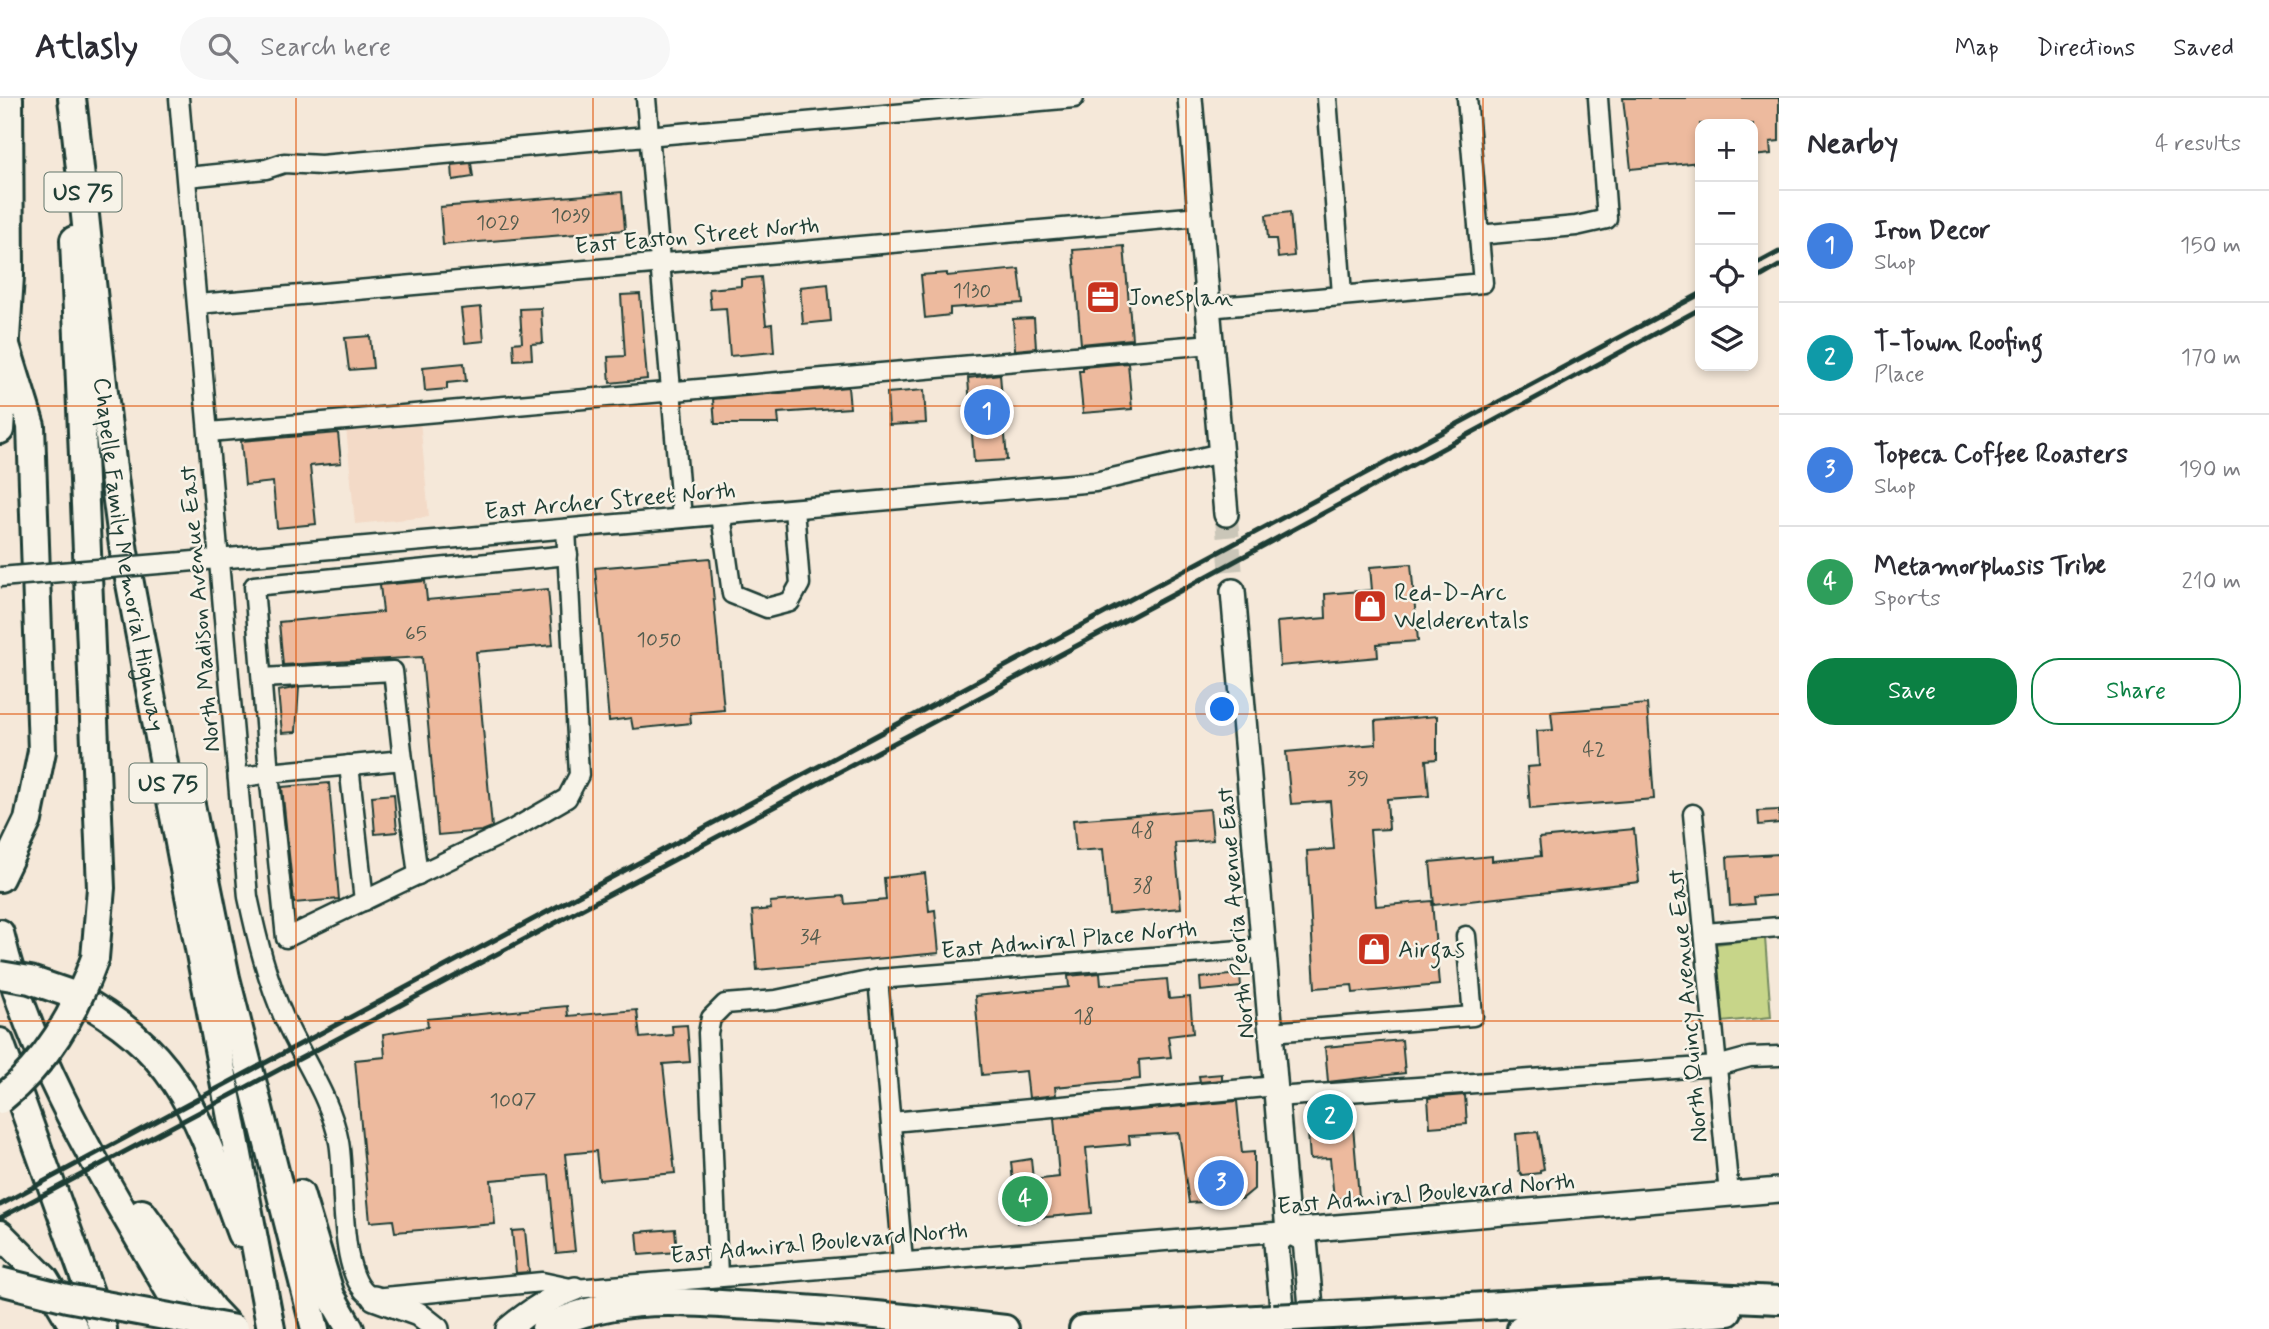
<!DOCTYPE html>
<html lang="en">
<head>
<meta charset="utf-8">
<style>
  body { margin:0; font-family:Mynerve,sans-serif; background:#f7f7f7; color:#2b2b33 }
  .controls { position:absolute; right:21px; top:21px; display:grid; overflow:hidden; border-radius:14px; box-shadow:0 4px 10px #0003 }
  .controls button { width:63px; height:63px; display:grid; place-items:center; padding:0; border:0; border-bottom:2px solid #e1e1e2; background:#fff; color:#2b2b33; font:35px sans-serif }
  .you { position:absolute; left:1223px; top:612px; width:24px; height:24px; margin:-18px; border:5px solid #fff; border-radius:50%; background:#1a73e8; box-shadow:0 0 0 10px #1a73e833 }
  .badge { display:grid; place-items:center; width:46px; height:46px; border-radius:50%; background:#0b8043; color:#fff; font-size:23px; font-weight:700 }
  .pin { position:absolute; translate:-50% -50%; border:4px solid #fff; box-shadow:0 2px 7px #0006 }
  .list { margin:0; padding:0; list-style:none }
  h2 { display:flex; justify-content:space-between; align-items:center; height:91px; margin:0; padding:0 28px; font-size:30px }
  h2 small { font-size:23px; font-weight:400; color:#7c7c81 }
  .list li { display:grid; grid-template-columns:46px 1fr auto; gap:21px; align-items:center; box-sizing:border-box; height:112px; padding:0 28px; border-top:2px solid #e1e1e2 }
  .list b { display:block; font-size:26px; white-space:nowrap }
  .list p { margin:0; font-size:23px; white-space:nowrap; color:#7c7c81 }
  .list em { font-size:23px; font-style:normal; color:#7c7c81 }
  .actions { display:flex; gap:14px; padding:21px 28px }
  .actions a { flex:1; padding:16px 0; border:2px solid #0b8043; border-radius:28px; text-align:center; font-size:24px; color:#0b8043 }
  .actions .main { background:#0b8043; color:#fff }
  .icon { flex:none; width:38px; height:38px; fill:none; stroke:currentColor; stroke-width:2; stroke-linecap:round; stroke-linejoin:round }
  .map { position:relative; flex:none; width:1779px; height:1231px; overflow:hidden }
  header { display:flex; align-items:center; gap:42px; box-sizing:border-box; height:98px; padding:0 35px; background:#fff; border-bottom:2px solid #e1e1e2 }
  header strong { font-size:33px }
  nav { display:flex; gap:38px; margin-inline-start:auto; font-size:24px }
  .search { width:490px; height:63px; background:#f7f7f7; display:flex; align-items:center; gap:18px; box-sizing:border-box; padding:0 24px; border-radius:38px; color:#7c7c81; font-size:26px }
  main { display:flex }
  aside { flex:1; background:#fff }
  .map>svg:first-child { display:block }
</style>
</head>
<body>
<header>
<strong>Atlasly</strong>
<div class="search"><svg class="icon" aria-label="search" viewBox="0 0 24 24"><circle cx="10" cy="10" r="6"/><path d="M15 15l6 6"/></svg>Search here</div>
<nav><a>Map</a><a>Directions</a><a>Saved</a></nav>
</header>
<main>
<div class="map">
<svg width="1779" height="1231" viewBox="0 0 1779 1231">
  <rect width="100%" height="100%" fill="#f5e8d9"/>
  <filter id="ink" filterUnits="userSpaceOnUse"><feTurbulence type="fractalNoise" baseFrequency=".0143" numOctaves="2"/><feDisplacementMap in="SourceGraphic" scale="14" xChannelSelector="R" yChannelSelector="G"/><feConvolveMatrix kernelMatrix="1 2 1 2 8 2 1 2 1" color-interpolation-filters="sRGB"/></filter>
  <g filter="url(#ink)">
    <!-- built -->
    <polygon fill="#f3dac7" points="420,322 429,419 355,426 346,329"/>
    <!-- green -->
    <polygon fill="#c7d589" stroke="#73895e" stroke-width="2" points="1765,840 1771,919 1722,924 1716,846"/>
    <!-- building -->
    <g fill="#edba9e" stroke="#1f3d34" stroke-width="2">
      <polygon points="1623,0 1779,0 1779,43 1770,44 1771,56 1753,58 1753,26 1700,26 1700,64 1631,71"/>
      <polygon points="471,65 473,79 453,82 452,67"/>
      <polygon points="622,94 625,132 443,147 440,109"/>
      <polygon points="1290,114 1294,158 1278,160 1276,141 1268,141 1266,117"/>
      <polygon points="1124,148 1132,241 1081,246 1073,152"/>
      <polygon points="1019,171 1023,205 950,210 950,217 925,220 921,177 947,175 947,178"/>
      <polygon points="761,179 766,227 772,226 774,254 730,258 726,210 711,211 709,191 741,188 741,181"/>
      <polygon points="828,186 831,223 803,226 800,189"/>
      <polygon points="640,196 647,281 610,285 608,259 625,258 621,197"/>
      <polygon points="481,209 484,243 465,245 461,211"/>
      <polygon points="541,210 543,245 531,246 532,261 514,262 513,245 522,244 520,211"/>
      <polygon points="1034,220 1036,250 1015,252 1013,221"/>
      <polygon points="370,238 373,270 349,272 345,240"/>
      <polygon points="464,265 466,283 447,285 447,291 425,293 423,269"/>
      <polygon points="1128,265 1132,311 1083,315 1079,273 1083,273 1083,269"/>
      <polygon points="1000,276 1007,362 974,364 968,280"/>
      <polygon points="848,289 850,310 778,315 779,326 715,326 713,301"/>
      <polygon points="924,292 926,325 889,327 887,295"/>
      <polygon points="338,335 341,365 310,368 316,426 277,430 273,384 245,387 241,343"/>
      <polygon points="710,460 724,612 690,615 691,625 633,631 631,620 609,623 595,470"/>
      <polygon points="1411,466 1418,543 1377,546 1378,559 1280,568 1277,524 1326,520 1325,496 1372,492 1370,469"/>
      <polygon points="425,483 427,502 548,491 553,547 476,554 492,729 482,733 438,737 422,559 283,567 279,524 383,514 380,487"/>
      <polygon points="299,589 296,634 282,635 278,593"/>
      <polygon points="1647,606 1654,701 1530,711 1527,669 1539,668 1537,633 1553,632 1551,614"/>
      <polygon points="1437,618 1437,661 1426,662 1429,698 1387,701 1389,731 1370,732 1376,808 1432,803 1439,887 1353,895 1352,887 1315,890 1307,753 1334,751 1330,703 1291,706 1286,654 1376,646 1375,623"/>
      <polygon points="329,685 339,801 294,805 282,689"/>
      <polygon points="394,696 397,734 375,736 372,698"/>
      <polygon points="1210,711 1213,742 1175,745 1181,810 1109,816 1103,751 1076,753 1073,722"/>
      <polygon points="1779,712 1779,725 1759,727 1758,713"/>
      <polygon points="1634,731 1639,784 1434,807 1430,764 1492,758 1492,763 1541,758 1539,740"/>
      <polygon points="1779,756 1779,797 1753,799 1754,806 1730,808 1727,759"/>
      <polygon points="925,775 929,813 935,812 939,855 757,872 752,813 771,811 770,804 844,798 845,806 886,802 884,780"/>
      <polygon points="1100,875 1101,887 1167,881 1169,901 1190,899 1193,935 1168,938 1171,959 1139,962 1140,981 1055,989 1056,997 1029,1000 1026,973 982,977 975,898 1069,889 1068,878"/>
      <polygon points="1240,876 1241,889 1201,893 1200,880"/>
      <polygon points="567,908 568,918 637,912 640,940 673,937 672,928 687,927 690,964 663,966 675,1075 599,1082 596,1053 565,1056 575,1153 556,1155 549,1077 491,1082 495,1126 395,1134 393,1122 370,1124 355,962 385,959 383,936 428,929 427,921"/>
      <polygon points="1402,942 1405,975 1328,984 1325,949"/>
      <polygon points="1222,976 1222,982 1200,984 1199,978"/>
      <polygon points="1465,997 1467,1026 1430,1029 1428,1000"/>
      <polygon points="1237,1003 1242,1055 1254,1054 1254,1091 1242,1101 1189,1105 1179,1035 1129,1038 1130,1046 1086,1050 1092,1115 1036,1120 1037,1123 1017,1125 1011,1064 1031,1061 1033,1082 1059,1079 1054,1020"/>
      <polygon points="1351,1005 1359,1099 1334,1101 1330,1060 1310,1061 1306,1008"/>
      <polygon points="1538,1034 1544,1071 1540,1072 1540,1075 1522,1077 1519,1073 1516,1036"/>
      <polygon points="675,1131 677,1154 639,1157 637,1134"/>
      <polygon points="525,1132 529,1174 516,1175 512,1133"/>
    </g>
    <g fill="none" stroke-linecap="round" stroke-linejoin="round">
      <!-- major-tunnel -->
      <polyline stroke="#cac6b8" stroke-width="23" stroke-dasharray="23 11" stroke-linecap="butt" points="1226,416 1233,493"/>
      <!-- minor casing -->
      <g stroke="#1f3d34" stroke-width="23">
        <g id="minor">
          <path d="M 179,0 L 248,799 C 257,841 267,882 285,922 C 303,962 331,1001 339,1044 C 346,1080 336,1186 374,1200 L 542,1184 L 575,1191 L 1288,1133"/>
          <polyline points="646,0 682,420"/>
          <polyline points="1327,0 1342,196"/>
          <polyline points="187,79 266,71 284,65 321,67 1074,0"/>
          <polyline points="1479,137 1576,128 1607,121 1598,0"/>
          <polyline points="198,206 1200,118"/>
          <polyline points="1208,210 1483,185 1467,0"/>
          <polyline points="209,334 1211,246"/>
          <polyline points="721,417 732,496 767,510 790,504 800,486 794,411"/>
          <polyline points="183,464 1095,384 1221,355"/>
          <polyline points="262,580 393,573 403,662"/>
          <polyline points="349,667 364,803"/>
          <polyline points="238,680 269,675 286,840 515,730 567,700 579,677 566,431"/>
          <polyline points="1693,716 1729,1096"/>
          <polyline points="418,777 403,662 269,675 254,488 568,457"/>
          <polyline points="1705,835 1779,829"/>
          <polyline points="878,881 903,1163"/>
          <polyline points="1271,934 1473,918 1466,838"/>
          <polyline points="1276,999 1717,968 1750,959 1779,958"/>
          <polyline points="892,1024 1276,988"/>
          <polyline points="718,1178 708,935 711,920 725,906 776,902 878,881 1265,850"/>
        </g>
      </g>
      <!-- major casing -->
      <g stroke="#1f3d34" stroke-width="28">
        <g id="major">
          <polyline points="1190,0 1226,416"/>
          <polyline points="1233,493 1288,1133"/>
          <polyline points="1288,1133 1779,1092"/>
          <polyline points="1288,1133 1305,1142 1313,1231"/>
          <polyline points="374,1200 418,1216 437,1231"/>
          <path d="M 508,1231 C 529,1213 549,1200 575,1191"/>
          <polyline points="1284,1231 1276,1145 1288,1133"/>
        </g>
      </g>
      <!-- highway casing -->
      <g stroke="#1f3d34" stroke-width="32">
        <g id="highway">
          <path id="s1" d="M 72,0 C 90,151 102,303 124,454 L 271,1231"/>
          <polyline points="74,142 101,790 95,860"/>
          <polyline points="0,332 10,178 9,0"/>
          <polyline points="188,692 226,880 315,1231"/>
          <polyline points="0,780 28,722 42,653 31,328 6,247"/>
          <path d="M 0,835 C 33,977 120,1104 191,1231"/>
          <path d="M 71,896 C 185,956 199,1024 241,1136"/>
          <polyline points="0,944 103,1231"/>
          <polyline points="300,1096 331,1198 350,1231"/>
          <polyline points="142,1115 212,1211 231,1231"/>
          <polyline points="0,1136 45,1181 75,1231"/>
          <polyline points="1370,1215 1667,1197 1779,1202"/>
          <path d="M 545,1231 C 612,1195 682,1204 754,1208 C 838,1212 921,1221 1005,1231"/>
          <polyline points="1083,1231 1274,1220"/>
          <polyline points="1521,1231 1728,1214"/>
        </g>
      </g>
      <!-- minor -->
      <use href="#minor" stroke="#f7f3e8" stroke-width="18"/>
      <!-- major -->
      <use href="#major" stroke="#f7f3e8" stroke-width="23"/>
      <!-- highway -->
      <use href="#highway" stroke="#f7f3e8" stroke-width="26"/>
      <!-- rail -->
      <g stroke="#1f3d34" stroke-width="5">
        <polyline points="1753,168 1779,154"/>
        <polyline points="1753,183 1779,168"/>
        <polyline points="0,1107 1700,196"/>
        <polyline points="0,1120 1178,494 1700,211"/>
      </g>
      <!-- minor-bridge casing -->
      <g stroke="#1f3d34" stroke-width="23" stroke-linecap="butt">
        <polyline id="minor-bridge" points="0,479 183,464"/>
      </g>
      <!-- highway-bridge casing -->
      <g stroke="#1f3d34" stroke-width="32" stroke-linecap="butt">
        <g id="highway-bridge">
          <polyline points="0,877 30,882 71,896"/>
          <path d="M 0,1002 C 48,963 74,917 95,860"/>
          <polyline points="0,1183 67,1200 235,1231"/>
          <polyline points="1274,1220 1370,1215"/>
        </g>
      </g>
      <!-- minor-bridge -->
      <use href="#minor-bridge" stroke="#f7f3e8" stroke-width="18"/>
      <!-- highway-bridge -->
      <use href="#highway-bridge" stroke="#f7f3e8" stroke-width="26"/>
    </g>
  </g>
  <!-- grid -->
  <path fill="none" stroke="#de580e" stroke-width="2" stroke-opacity="0.55" d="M 296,0 L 296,1231M 593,0 L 593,1231M 890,0 L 890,1231M 1186,0 L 1186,1231M 1483,0 L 1483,1231M 0,308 L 1779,308M 0,616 L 1779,616M 0,923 L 1779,923"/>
  <!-- icons -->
  <defs>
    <g id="office-square" transform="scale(1.75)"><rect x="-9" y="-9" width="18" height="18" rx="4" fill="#c8321e" stroke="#f7f3e8"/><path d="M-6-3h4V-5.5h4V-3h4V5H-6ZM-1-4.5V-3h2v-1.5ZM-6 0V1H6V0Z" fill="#fff"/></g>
    <g id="shop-square" transform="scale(1.75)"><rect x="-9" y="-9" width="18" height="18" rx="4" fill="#c8321e" stroke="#f7f3e8"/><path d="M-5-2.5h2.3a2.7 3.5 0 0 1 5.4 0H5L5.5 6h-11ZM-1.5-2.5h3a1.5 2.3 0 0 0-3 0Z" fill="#fff"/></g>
  </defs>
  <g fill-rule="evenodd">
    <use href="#office-square" x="1103" y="199"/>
    <use href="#shop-square" x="1370" y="508"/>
    <use href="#shop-square" x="1374" y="851"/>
  </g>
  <g text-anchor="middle" stroke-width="5" stroke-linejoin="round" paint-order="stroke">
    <!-- number labels -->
    <g font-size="21" fill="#525c4e">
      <text x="571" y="124">1039</text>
      <text x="498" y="131">1029</text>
      <text x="972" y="199">1130</text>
      <text x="416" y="542">65</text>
      <text x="659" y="548">1050</text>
      <text x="1594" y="658">42</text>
      <text x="1358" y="687">39</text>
      <text x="1143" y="739">48</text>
      <text x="1143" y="794">38</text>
      <text x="811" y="845">34</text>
      <text x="1084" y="925">18</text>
      <text x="513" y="1009">1007</text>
    </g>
    <!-- shield labels -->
    <g fill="#f7f3e8" stroke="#60746a" stroke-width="2">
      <rect x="44.5" y="74.5" width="77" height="39" rx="5"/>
      <rect x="129.5" y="665.5" width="77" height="39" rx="5"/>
    </g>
    <g font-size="23" font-weight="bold" fill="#1f3d34">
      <text x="83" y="102">US 75</text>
      <text x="168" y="693">US 75</text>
    </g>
    <!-- street labels -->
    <g font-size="24" fill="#1f3d34" stroke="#f7f3e8">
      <text transform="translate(697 137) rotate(-5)" y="8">East Easton Street North</text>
      <text transform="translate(610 402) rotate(-5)" y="8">East Archer Street North</text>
      <text dy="8" stroke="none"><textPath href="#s1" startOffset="460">Chapelle Family Memorial Highway</textPath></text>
      <text transform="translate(199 511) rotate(-95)" y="8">North Madison Avenue East</text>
      <text transform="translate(1235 815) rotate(-95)" y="8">North Peoria Avenue East</text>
      <text transform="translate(1069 841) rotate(-5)" y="8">East Admiral Place North</text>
      <text transform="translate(1687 908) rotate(-95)" y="8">North Quincy Avenue East</text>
      <text transform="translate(1426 1095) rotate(-5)" y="8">East Admiral Boulevard North</text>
      <text transform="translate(819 1144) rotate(-5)" y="8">East Admiral Boulevard North</text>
    </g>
    <!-- poi labels -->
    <g font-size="24" fill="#1f3d34" stroke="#f7f3e8" text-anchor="start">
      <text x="1128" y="207">Jonesplan</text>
      <text x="1394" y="502">Red-D-Arc<tspan x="1394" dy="28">Welderentals</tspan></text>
      <text x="1398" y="859">Airgas</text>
    </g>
  </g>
</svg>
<div class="controls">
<button>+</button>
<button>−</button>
<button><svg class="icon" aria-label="locate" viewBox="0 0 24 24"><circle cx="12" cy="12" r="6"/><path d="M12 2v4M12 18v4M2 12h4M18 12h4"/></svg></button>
<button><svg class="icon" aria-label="layers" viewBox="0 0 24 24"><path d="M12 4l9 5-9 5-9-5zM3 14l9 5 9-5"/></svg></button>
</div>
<div class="you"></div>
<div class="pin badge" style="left:987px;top:314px;background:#3f7fe0">1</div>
<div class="pin badge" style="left:1330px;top:1019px;background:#0f9aa8">2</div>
<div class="pin badge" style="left:1221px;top:1085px;background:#3f7fe0">3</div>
<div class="pin badge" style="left:1025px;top:1101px;background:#2e9e5b">4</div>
</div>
<aside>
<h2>Nearby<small>4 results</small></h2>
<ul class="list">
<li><span class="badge" style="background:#3f7fe0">1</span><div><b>Iron Decor</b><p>Shop</p></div><em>150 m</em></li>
<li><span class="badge" style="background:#0f9aa8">2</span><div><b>T-Town Roofing</b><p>Place</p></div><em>170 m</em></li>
<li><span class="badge" style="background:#3f7fe0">3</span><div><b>Topeca Coffee Roasters</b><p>Shop</p></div><em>190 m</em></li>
<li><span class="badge" style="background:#2e9e5b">4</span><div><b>Metamorphosis Tribe</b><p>Sports</p></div><em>210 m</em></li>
</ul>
<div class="actions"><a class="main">Save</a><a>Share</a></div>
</aside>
</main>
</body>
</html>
